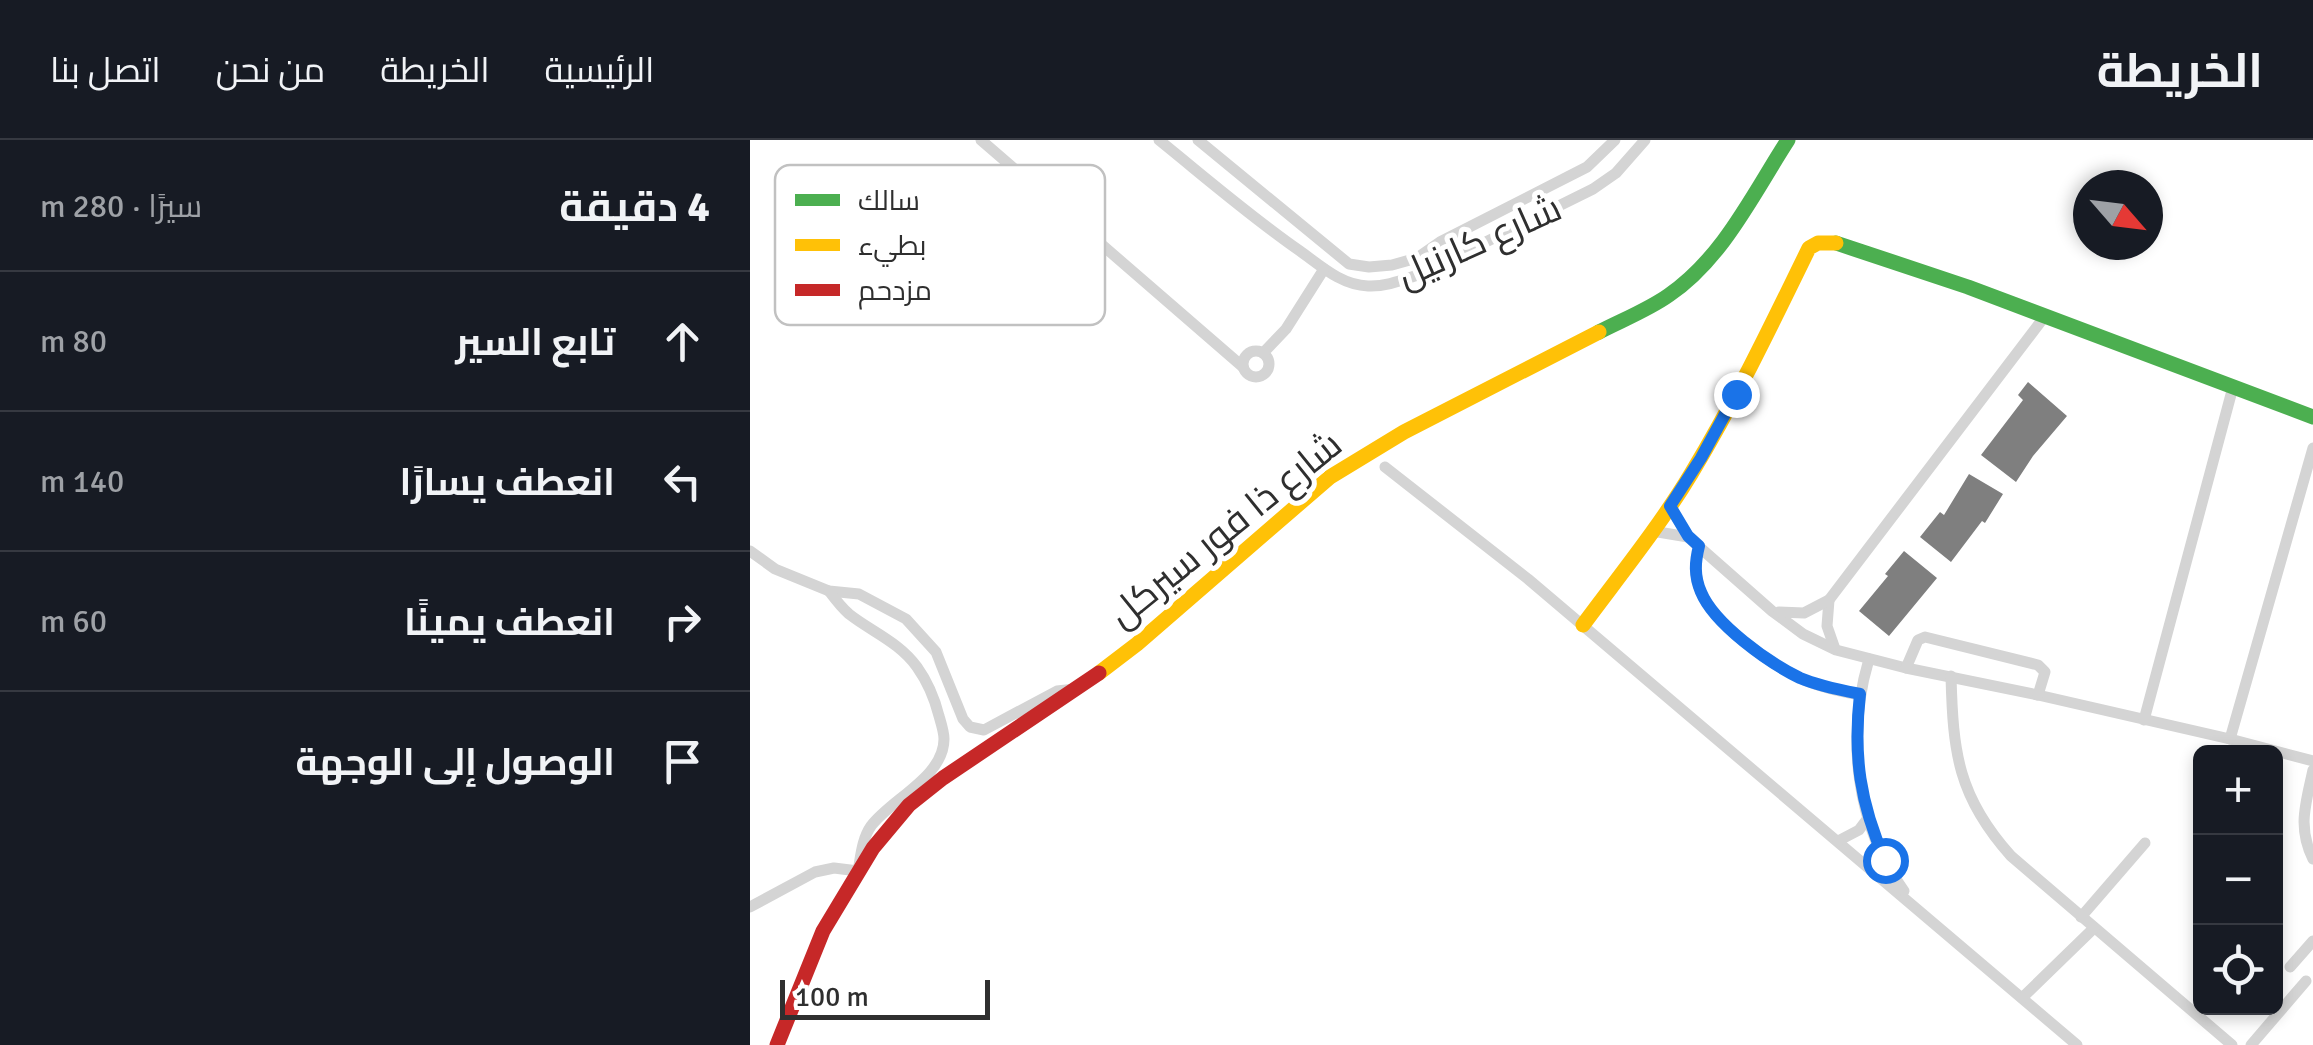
<!DOCTYPE html>
<html lang="ar">
<head>
<meta charset="utf-8">
<style>
  body { margin:0; font-family:Signika,Cairo,sans-serif; background:#20242c; color:#f1f3f6; direction:rtl }
  .controls { position:absolute; right:30px; bottom:30px; display:grid; overflow:hidden; border-radius:15px; box-shadow:0 5px 15px #0003 }
  .controls button { width:90px; height:90px; display:grid; place-items:center; padding:0; border:0; border-bottom:2px solid #363941; background:#171b24; color:#f1f3f6; font:50px sans-serif }
  .compass { position:absolute; left:1323px; top:30px; width:90px; height:90px; border-radius:50%; background:#171b24; box-shadow:0 5px 15px #0003; rotate:118deg }
  .scale { position:absolute; left:30px; bottom:25px; width:210px; box-sizing:border-box; padding-left:10px; border:5px solid #2f2f2f; border-top:0; font-size:28px; line-height:35px; white-space:nowrap; color:#2f2f2f; -webkit-text-stroke:8px #fff; paint-order:stroke }
  .stop { position:absolute; width:30px; height:30px; margin:-22px; border:8px solid #1a73e8; border-radius:50%; background:#fff }
  .stop.end { background:#1a73e8; border-color:#fff; box-shadow:0 2px 10px #0008 }
  .list { margin:0; padding:0; list-style:none }
  h2 { display:flex; justify-content:space-between; align-items:center; height:130px; margin:0; padding:0 40px; font-size:42px }
  h2 small { font-size:32px; font-weight:400; color:#9ea1a6 }
  .list li { display:grid; grid-template-columns:65px 1fr auto; gap:30px; align-items:center; box-sizing:border-box; height:140px; padding:0 40px; border-top:2px solid #363941 }
  .list b { display:block; font-size:38px; white-space:nowrap }
  .list em { font-size:32px; font-style:normal; color:#9ea1a6 }
  .icon { flex:none; width:55px; height:55px; fill:none; stroke:currentColor; stroke-width:2; stroke-linecap:round; stroke-linejoin:round }
  .map { position:relative; flex:none; width:1563px; height:905px; overflow:hidden; direction:ltr }
  header { display:flex; align-items:center; gap:60px; box-sizing:border-box; height:140px; padding:0 50px; background:#171b24; border-bottom:2px solid #363941 }
  header strong { font-size:48px }
  nav { display:flex; gap:55px; margin-inline-start:auto; font-size:35px }
  main { display:flex }
  aside { flex:1; background:#171b24 }
  .map>svg:first-child { display:block }
</style>
</head>
<body>
<header>
<strong>الخريطة</strong>
<nav><a>الرئيسية</a><a>الخريطة</a><a>من نحن</a><a>اتصل بنا</a></nav>
</header>
<main>
<div class="map">
<svg width="1563" height="905" viewBox="0 0 1563 905">
  <rect width="100%" height="100%" fill="#fff"/>
  <!-- building -->
  <g fill="#7f7f7f">
    <polygon points="1278,242 1317,276 1283,316 1266,342 1231,315 1273,260 1268,255"/>
    <polygon points="1219,334 1253,354 1235,383 1232,381 1201,422 1170,397 1190,372 1194,375"/>
    <polygon points="1154,411 1187,438 1139,496 1109,471 1138,436 1135,434"/>
  </g>
  <g fill="none" stroke-linecap="round" stroke-linejoin="round">
    <!-- street -->
    <g stroke="#d4d4d4" stroke-width="11">
      <polyline points="231,0 493,227"/>
      <path d="M 409,0 C 456,38 501,77 550,111 C 571,126 591,145 618,146 C 636,147 655,139 671,134 L 843,49 L 866,33 L 895,0"/>
      <polyline points="448,0 599,124 619,127 642,125 667,118 690,102 837,27 865,0"/>
      <circle cx="506" cy="224" r="13"/>
      <polyline points="513,213 536,189 574,129"/>
      <polyline points="635,327 778,439 1327,905"/>
      <polyline points="920,366 938,397 1022,471 1053,494 1086,510 1156,528 1288,555 1480,599 1563,621"/>
      <polyline points="902,391 938,397"/>
      <path d="M 949,406 C 945,422 944,437 951,452 C 964,484 1019,523 1050,538 C 1069,547 1090,551 1110,555"/>
      <polyline points="0,411 25,429 79,451 109,454 156,479 186,512 213,579 220,587 234,590 307,551 325,549"/>
      <polyline points="1079,460 1077,486 1085,509"/>
      <polyline points="1029,472 1054,473 1079,460 1295,176"/>
      <path d="M 1119,519 C 1096,597 1105,684 1154,751"/>
      <polyline points="1156,528 1168,500 1175,497 1288,525 1295,532 1288,555"/>
      <path d="M 1201,536 C 1203,613 1208,657 1261,716 L 1482,905"/>
      <polyline points="1394,580 1483,247"/>
      <polyline points="1480,599 1563,308"/>
      <path d="M 1563,630 C 1556,663 1547,687 1563,719"/>
      <polyline points="1088,701 1109,690 1118,678"/>
      <path d="M 0,767 L 65,732 L 84,728 L 108,731 C 111,715 112,699 121,686 C 141,659 194,637 194,599 C 194,592 191,583 189,576 C 185,560 177,541 167,527 C 149,502 122,492 99,474 C 92,468 85,459 79,451"/>
      <polyline points="1331,777 1395,703"/>
      <polyline points="1540,827 1563,801"/>
      <polyline points="1272,858 1344,788"/>
      <polyline points="1501,905 1556,841"/>
    </g>
    <!-- fast -->
    <g stroke="#4caf50" stroke-width="15">
      <polyline points="1086,103 1218,147 1563,277"/>
      <path d="M 849,192 C 872,180 898,170 919,155 C 973,118 1003,54 1038,0"/>
    </g>
    <!-- slow -->
    <g stroke="#ffc107" stroke-width="15">
      <path d="M 833,485 C 870,435 909,387 941,334 C 985,261 1022,184 1059,108 L 1068,103 L 1086,103"/>
      <polyline points="349,533 387,504 580,337 654,292 849,192"/>
    </g>
    <!-- jam -->
    <polyline stroke="#c62828" stroke-width="15" points="27,905 73,791 123,708 159,665 193,638 349,533"/>
  </g>
  <g fill="none" stroke-linecap="round" stroke-linejoin="round">
    <!-- route -->
    <path stroke="#1a73e8" stroke-width="12" d="M 986,254 L 951,318 L 920,366 L 938,396 L 949,406 C 945,422 944,436 951,452 C 964,484 1019,523 1050,538 C 1069,546 1090,550 1110,554 C 1103,616 1110,663 1135,720"/>
  </g>
  <g text-anchor="middle" stroke-width="10" stroke-linejoin="round" paint-order="stroke">
    <!-- street labels -->
    <g font-size="38" fill="#2f2f2f" stroke="#fff">
      <text transform="translate(729 101) rotate(-24)" y="13">شارع كارنيل</text>
      <text transform="translate(475 389) rotate(-39)" y="13">شارع ذا فور سيركل</text>
    </g>
  </g>
  <!-- legend -->
  <rect x="25" y="25" width="330" height="160" rx="15" fill="#fff" stroke="#c1c1c1" stroke-width="2.5"/>
  <rect x="45" y="54" width="45" height="12" fill="#4caf50"/>
  <rect x="45" y="99" width="45" height="12" fill="#ffc107"/>
  <rect x="45" y="144" width="45" height="12" fill="#c62828"/>
  <g font-size="28" fill="#2f2f2f">
    <text x="108" y="70">سالك</text>
    <text x="108" y="115">بطيء</text>
    <text x="108" y="160">مزدحم</text>
  </g>
</svg>
<div class="controls">
<button>+</button>
<button>−</button>
<button><svg class="icon" aria-label="locate" viewBox="0 0 24 24"><circle cx="12" cy="12" r="6"/><path d="M12 2v4M12 18v4M2 12h4M18 12h4"/></svg></button>
</div>
<svg class="compass" viewBox="-18 -18 36 36"><path d="M0-13l5 13h-10z" fill="#e53935"/><path d="M0 13l5-13h-10z" fill="#9ea1a6"/></svg>
<div class="scale">100 m</div>
<div class="stop" style="left:1135px;top:720px"></div>
<div class="stop end" style="left:986px;top:254px"></div>
</div>
<aside>
<h2>4 دقيقة<small>سيرًا · 280 m</small></h2>
<ul class="list">
<li><svg class="icon" aria-label="ahead" viewBox="0 0 24 24"><path d="M12 20V5M6 11l6-6 6 6"/></svg><div><b>تابع السير</b></div><em>80 m</em></li>
<li><svg class="icon" aria-label="left" viewBox="0 0 24 24"><path d="M17 20v-9H6M10 6l-5 5 5 5"/></svg><div><b>انعطف يسارًا</b></div><em>140 m</em></li>
<li><svg class="icon" aria-label="right" viewBox="0 0 24 24"><path d="M7 20v-9h11M14 6l5 5-5 5"/></svg><div><b>انعطف يمينًا</b></div><em>60 m</em></li>
<li><svg class="icon" aria-label="arrive" viewBox="0 0 24 24"><path d="M6 21V4h12l-3 4 3 4H6"/></svg><div><b>الوصول إلى الوجهة</b></div></li>
</ul>
</aside>
</main>
</body>
</html>
